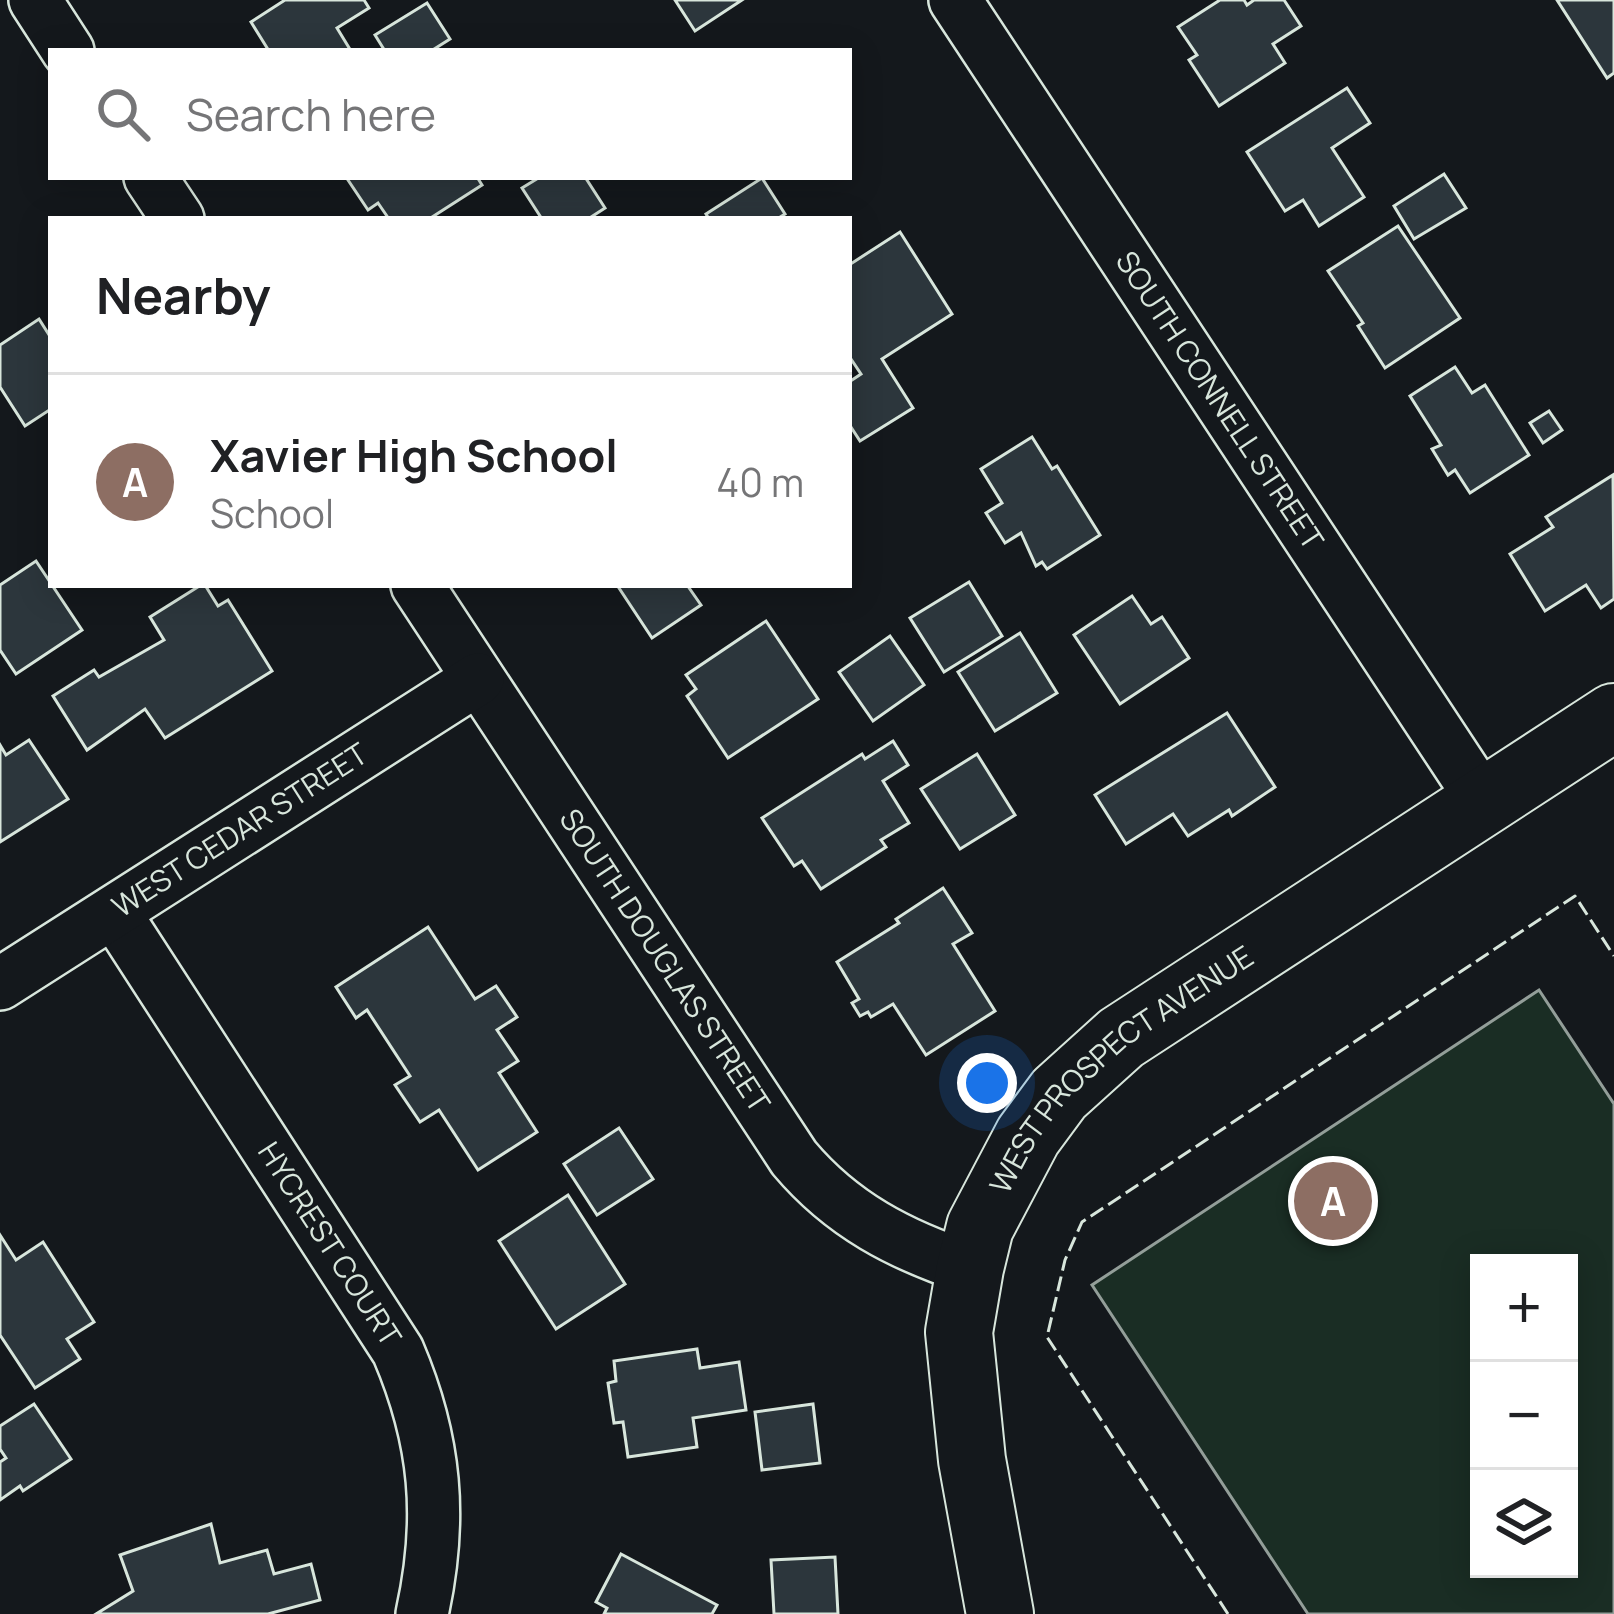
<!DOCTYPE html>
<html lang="en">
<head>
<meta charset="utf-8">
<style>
  body { margin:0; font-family:Manrope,sans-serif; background:#f2f2f2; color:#202124 }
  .controls { position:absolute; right:36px; bottom:36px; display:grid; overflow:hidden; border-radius:0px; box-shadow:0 6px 30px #0003 }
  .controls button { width:108px; height:108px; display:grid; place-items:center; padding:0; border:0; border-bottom:3px solid #e0e0e0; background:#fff; color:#202124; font:60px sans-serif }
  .you { position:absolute; left:987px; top:1083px; width:42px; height:42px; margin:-30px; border:9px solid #fff; border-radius:50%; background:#1a73e8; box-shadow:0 0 0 18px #1a73e833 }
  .badge { display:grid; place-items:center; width:78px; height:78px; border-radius:50%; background:#846436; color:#fff; font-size:39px; font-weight:700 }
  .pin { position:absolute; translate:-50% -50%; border:6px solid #fff; box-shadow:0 3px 12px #0006 }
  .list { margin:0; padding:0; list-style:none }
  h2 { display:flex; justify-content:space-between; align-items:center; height:156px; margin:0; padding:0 48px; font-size:51px }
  h2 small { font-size:39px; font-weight:400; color:#757577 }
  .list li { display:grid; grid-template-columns:78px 1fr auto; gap:36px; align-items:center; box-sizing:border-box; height:216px; padding:0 48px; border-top:3px solid #e0e0e0 }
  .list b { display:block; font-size:45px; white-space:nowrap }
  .list p { margin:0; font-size:39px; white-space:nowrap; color:#757577 }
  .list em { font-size:39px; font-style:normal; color:#757577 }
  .icon { flex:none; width:66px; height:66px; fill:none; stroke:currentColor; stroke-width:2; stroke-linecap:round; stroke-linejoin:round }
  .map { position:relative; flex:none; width:1614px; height:1614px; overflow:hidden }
  .search { position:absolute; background:#fff; box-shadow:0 6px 30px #0003; left:48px; top:48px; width:804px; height:132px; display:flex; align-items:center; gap:30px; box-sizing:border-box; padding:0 42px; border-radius:0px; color:#757577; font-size:45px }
  .panel { position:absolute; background:#fff; box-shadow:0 6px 30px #0003; left:48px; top:216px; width:804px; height:372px; border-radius:0px }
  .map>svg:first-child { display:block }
</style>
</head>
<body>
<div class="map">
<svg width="1614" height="1614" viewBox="0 0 1614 1614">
  <rect width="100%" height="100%" fill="#14181c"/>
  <!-- green -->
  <path fill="#1a2d24" stroke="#939e99" stroke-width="3" fill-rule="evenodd" d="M 1539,990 L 1614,1104 L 1614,1614 L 1308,1614 L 1092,1285 ZM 1479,1263 L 1569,1263 L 1569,1569 L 1479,1569 Z"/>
  <!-- building -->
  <g fill="#2c363c" stroke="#d8e6dc" stroke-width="3">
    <polygon points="285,0 364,0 369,8 337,28 351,51 269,51 251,22"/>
    <polygon points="675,0 742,0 695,31"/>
    <polygon points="1220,0 1244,0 1247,5 1254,0 1284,0 1301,26 1273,44 1285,63 1219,106 1189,60 1197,55 1178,27"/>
    <polygon points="1557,0 1614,0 1614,73 1607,78"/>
    <polygon points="427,3 450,39 431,51 385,51 375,35"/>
    <polygon points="1347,88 1370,123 1332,148 1364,197 1319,226 1303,200 1285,211 1247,152"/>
    <polygon points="1444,174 1466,208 1414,239 1394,206"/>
    <polygon points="346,177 477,177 482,185 429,219 389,219 378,203 368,210"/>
    <polygon points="540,177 585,177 605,208 588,219 542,219 522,188"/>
    <polygon points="762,178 785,214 777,219 709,219 706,214"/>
    <polygon points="1398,226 1460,318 1385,368 1358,326 1363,323 1328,271"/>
    <polygon points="900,232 952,314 882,359 913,408 860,441 849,424 849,382 861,374 849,356 849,265"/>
    <polygon points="39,319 51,338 51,409 25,426 0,387 0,345"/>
    <polygon points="1455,367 1472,393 1485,385 1529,455 1470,493 1455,470 1448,475 1432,449 1441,445 1410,396"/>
    <polygon points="1549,411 1562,430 1543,443 1530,423"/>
    <polygon points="1032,437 1052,469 1057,466 1100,535 1047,569 1042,562 1036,566 1021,533 1005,543 986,513 1002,503 981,469"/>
    <polygon points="1613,475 1614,599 1601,608 1586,585 1545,611 1510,554 1553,527 1546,517"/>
    <polygon points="36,561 82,630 16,674 0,650 0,585"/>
    <polygon points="969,582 1002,636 944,672 910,618"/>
    <polygon points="201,585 205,585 218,606 228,600 272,671 165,738 145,709 87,750 53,696 94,670 99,677 164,640 150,617"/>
    <polygon points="617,585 687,585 701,605 652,638"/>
    <polygon points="1132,596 1151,624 1162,617 1189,658 1120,704 1074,635"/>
    <polygon points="766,621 818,699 728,758 687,696 696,689 686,675"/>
    <polygon points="1020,633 1057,693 995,731 958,672"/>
    <polygon points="890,636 924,685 873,721 839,672"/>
    <polygon points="1227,713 1275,787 1232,816 1229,810 1188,836 1173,814 1126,844 1095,795"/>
    <polygon points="29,740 68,799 0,842 0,745 6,755"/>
    <polygon points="893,741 908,765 883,781 909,823 881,840 886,847 821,889 802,861 794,866 762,818 862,754 865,759"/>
    <polygon points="977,754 1015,815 960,849 921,789"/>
    <polygon points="943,888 972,933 953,944 995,1011 926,1055 893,1004 871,1017 868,1012 860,1016 852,1003 859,999 837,962 899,923 896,919"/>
    <polygon points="428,927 475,999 496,986 517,1017 497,1030 518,1061 499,1073 537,1132 478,1170 439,1110 420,1122 395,1085 410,1076 367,1010 356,1018 336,987"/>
    <polygon points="619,1128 653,1179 597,1215 564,1164"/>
    <polygon points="568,1195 625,1284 556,1329 499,1241"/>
    <polygon points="0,1235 16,1260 43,1242 94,1322 67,1339 80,1359 35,1388 0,1335"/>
    <polygon points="697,1349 700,1368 739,1362 746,1410 693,1418 697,1447 628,1457 623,1422 614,1423 608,1383 616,1381 614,1361"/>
    <polygon points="34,1404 71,1459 23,1491 20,1486 0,1500 0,1462 6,1458 0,1449 0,1426"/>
    <polygon points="813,1404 820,1463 762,1470 755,1412"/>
    <polygon points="211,1524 220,1563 267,1550 274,1574 311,1564 320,1600 268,1614 96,1614 133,1591 120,1555"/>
    <polygon points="621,1554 717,1605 712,1614 604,1614 607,1608 596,1602"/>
    <polygon points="835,1557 838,1614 774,1614 771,1560"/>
  </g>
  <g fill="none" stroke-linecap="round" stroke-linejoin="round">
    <!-- street casing -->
    <g stroke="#d8e6dc" stroke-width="56">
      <g id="street">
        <polyline points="35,0 68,51"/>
        <path id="s1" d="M 955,0 L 1483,801"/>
        <polyline points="150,177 178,219"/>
        <path id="s2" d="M 417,585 L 794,1158 C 842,1215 900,1245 970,1268"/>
        <path id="s3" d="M 114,912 L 398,1351 C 436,1440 443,1519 422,1614"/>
        <path id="s4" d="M 0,984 L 478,679"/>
      </g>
    </g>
    <!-- secondary casing -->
    <g stroke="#d8e6dc" stroke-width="70">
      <g id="secondary">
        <path id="s5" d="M 1000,1614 L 972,1460 L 959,1332 L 970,1268 L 980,1227 L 1028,1136 L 1059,1094 L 1121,1038 L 1614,717"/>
      </g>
    </g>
    <!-- street -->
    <use href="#street" stroke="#14181c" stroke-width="51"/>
    <!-- secondary -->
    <use href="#secondary" stroke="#14181c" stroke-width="66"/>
    <!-- fence -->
    <polyline stroke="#d8e6dc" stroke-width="3" stroke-dasharray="15 6" stroke-linecap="butt" points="1228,1614 1047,1337 1065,1260 1082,1222 1575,896 1614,956"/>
  </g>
  <g text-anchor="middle" stroke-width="9" stroke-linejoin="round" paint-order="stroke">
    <!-- street labels -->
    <g font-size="30" fill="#d8e6dc" stroke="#14181c">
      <text dy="10" stroke="none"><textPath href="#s1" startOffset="480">SOUTH CONNELL STREET</textPath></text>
      <text dy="10" stroke="none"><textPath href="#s4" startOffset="285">WEST CEDAR STREET</textPath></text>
      <text dy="10" stroke="none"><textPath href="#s2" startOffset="450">SOUTH DOUGLAS STREET</textPath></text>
      <text dy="10" stroke="none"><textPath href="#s5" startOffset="609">WEST PROSPECT AVENUE</textPath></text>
      <text dy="10" stroke="none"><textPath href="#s3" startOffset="396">HYCREST COURT</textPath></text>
    </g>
  </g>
</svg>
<div class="controls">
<button>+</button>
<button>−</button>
<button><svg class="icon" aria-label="layers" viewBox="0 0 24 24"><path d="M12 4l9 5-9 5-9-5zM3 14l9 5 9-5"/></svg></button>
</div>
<div class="you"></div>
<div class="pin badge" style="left:1333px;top:1201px;background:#8d6e63">A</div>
<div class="search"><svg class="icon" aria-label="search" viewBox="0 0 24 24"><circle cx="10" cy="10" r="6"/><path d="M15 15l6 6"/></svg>Search here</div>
<section class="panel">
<h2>Nearby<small></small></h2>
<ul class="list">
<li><span class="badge" style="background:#8d6e63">A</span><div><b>Xavier High School</b><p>School</p></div><em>40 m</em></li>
</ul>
</section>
</div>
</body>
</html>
